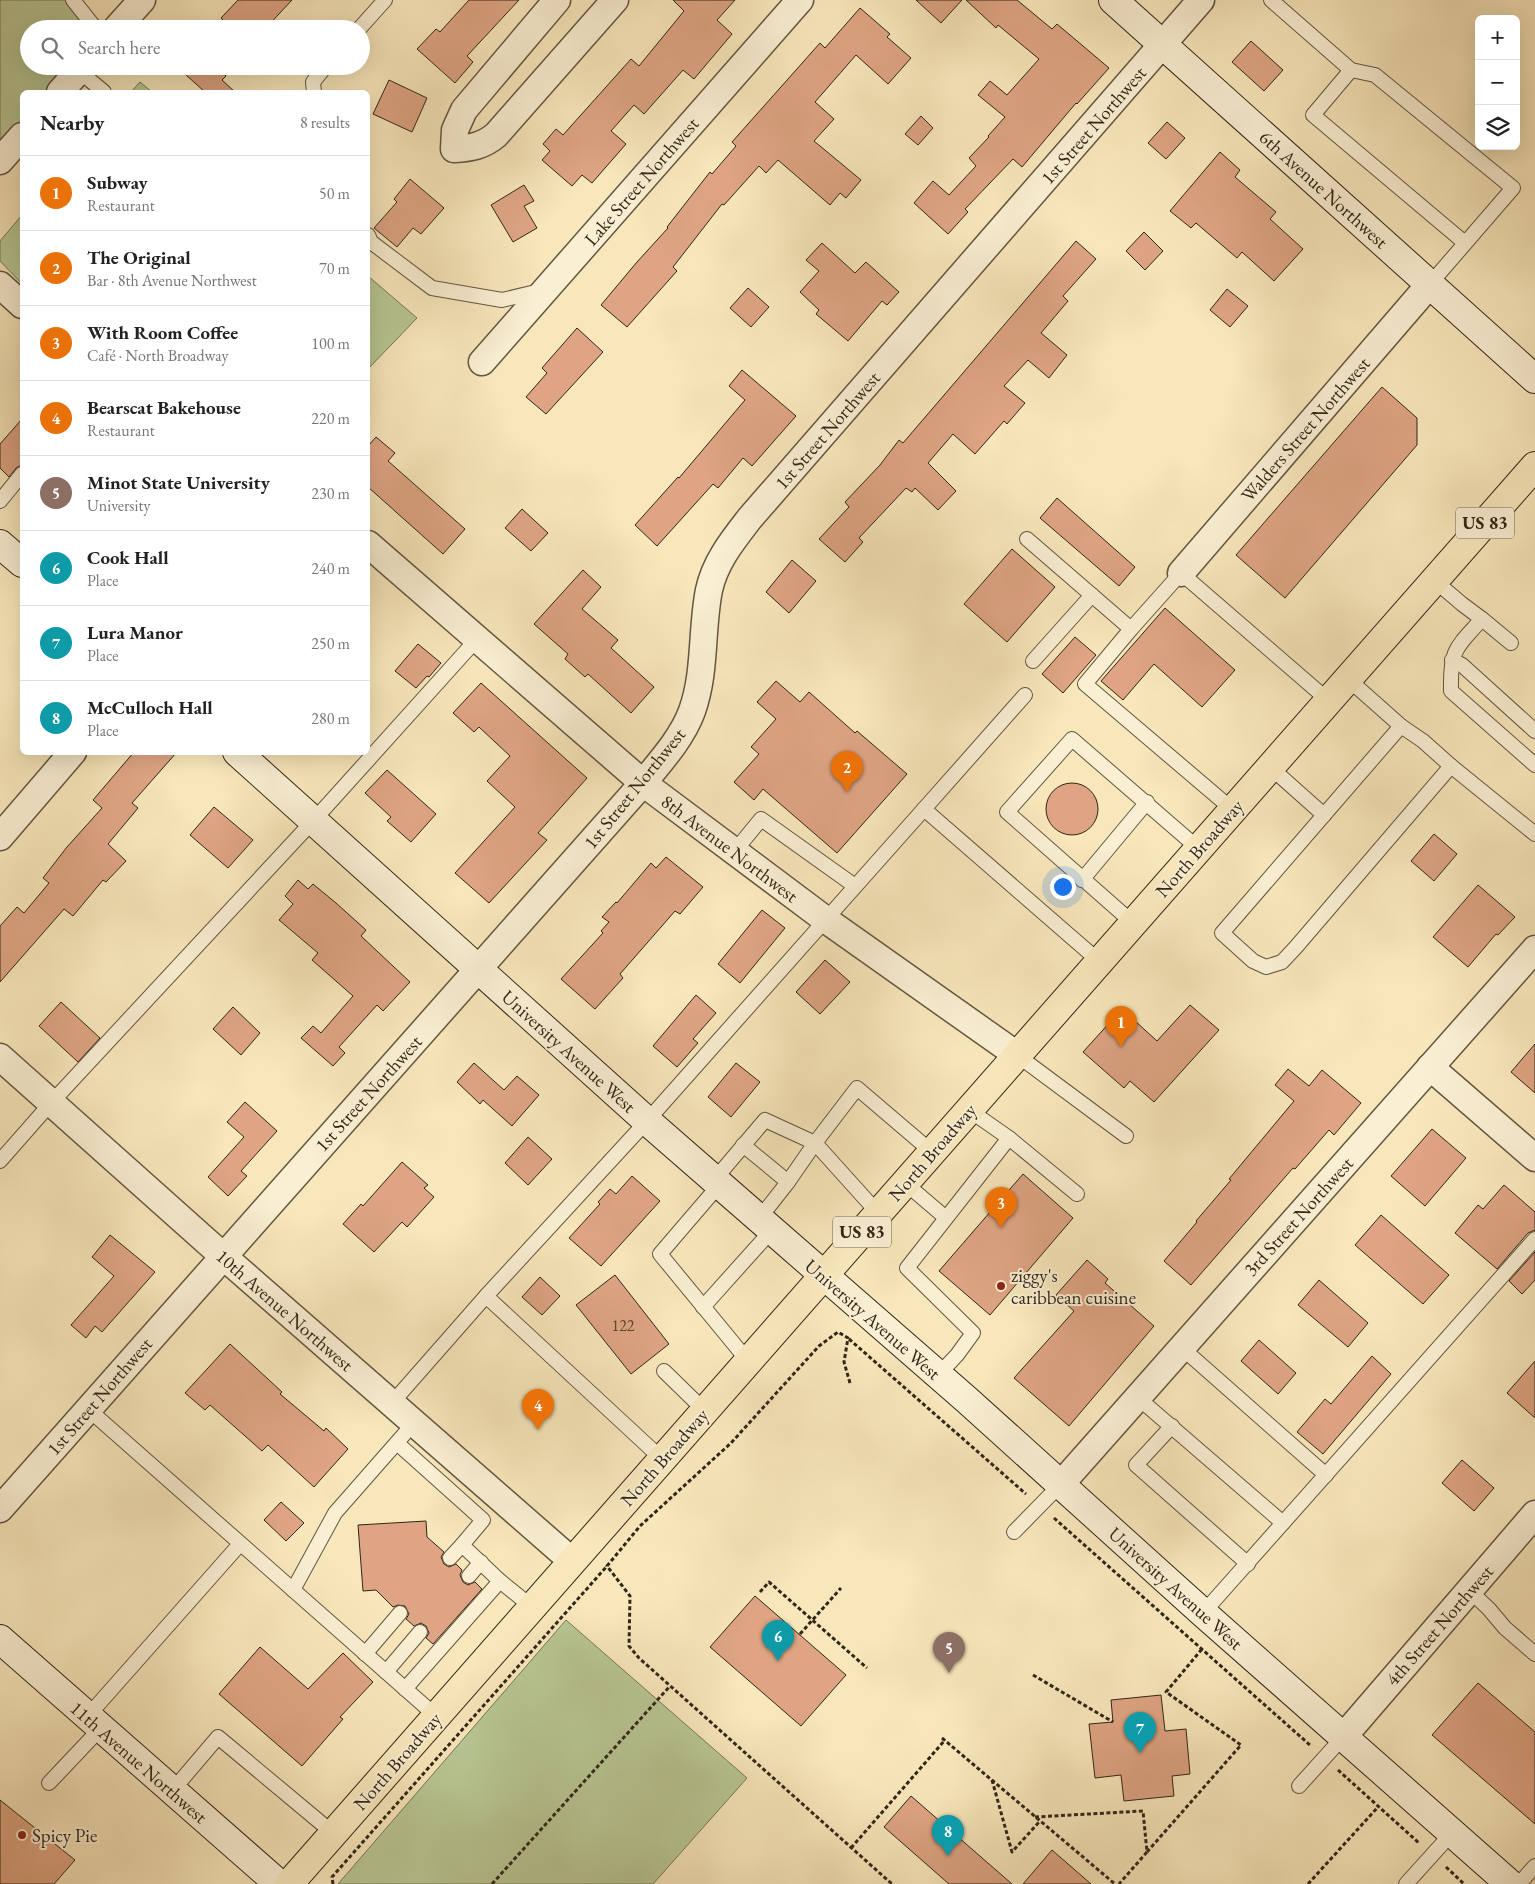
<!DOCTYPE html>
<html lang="en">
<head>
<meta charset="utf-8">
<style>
  body { margin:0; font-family:"EB Garamond",serif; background:#f2f2f2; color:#222 }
  .controls { position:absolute; right:15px; top:15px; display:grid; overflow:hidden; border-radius:8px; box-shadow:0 5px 20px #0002 }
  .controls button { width:45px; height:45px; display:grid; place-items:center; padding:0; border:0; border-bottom:1px solid #e0e0e0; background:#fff; color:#222; font:25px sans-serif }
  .you { position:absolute; left:1062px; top:886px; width:18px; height:18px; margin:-12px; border:4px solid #fff; border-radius:50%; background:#1a73e8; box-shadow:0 0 0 8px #1a73e833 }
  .badge { display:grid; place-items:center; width:32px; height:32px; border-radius:50%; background:#8f2418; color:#fff; font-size:16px; font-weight:700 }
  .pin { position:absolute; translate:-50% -41px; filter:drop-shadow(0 1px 2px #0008) }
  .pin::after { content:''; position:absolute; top:26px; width:18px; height:15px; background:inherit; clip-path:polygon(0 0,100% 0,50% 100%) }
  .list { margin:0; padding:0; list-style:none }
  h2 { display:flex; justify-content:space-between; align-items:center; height:65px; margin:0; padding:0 20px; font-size:21px }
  h2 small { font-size:16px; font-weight:400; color:#767676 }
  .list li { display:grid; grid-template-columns:32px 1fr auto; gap:15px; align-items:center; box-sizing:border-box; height:75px; padding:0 20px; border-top:1px solid #e0e0e0 }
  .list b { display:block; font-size:19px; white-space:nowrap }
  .list p { margin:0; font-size:16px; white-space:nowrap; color:#767676 }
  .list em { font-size:16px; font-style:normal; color:#767676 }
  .icon { flex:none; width:28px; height:28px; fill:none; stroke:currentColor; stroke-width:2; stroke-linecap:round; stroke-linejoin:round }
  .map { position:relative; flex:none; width:1535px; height:1884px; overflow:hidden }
  .search { position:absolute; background:#fff; box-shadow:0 5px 20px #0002; left:20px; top:20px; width:350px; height:55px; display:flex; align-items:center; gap:12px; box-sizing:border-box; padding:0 18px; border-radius:28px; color:#767676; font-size:19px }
  .panel { position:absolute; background:#fff; box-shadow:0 5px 20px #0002; left:20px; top:90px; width:350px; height:665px; border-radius:8px }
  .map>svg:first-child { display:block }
</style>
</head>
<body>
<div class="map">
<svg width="1535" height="1884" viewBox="0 0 1535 1884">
  <rect width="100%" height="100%" fill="#f8e7bb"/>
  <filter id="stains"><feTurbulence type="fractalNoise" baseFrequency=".004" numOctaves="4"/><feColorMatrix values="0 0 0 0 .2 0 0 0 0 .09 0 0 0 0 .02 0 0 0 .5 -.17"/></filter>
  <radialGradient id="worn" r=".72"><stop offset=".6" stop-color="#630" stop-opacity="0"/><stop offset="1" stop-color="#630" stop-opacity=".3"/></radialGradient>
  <!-- green -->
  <g fill="#b8c794" stroke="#747656">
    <polygon points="0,0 72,0 96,29 29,29 29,66 83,66 60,92 22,92 22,136 0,161"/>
    <polygon points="140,82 152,92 131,92"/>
    <polygon points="22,215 22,284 0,261 0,241"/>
    <polygon points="368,276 417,318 368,369"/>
    <polygon points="566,1620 747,1778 653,1884 338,1884"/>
  </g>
  <!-- building -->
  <g fill="#dea483" stroke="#312618">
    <polygon points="238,0 292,0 265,29 232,29 221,18"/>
    <polygon points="469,0 519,0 467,56 473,62 455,83 417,49 436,29 440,32"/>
    <polygon points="673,0 735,0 717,20 732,34 694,79 683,70 644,114 634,105 611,131 626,144 592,183 582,175 572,186 542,160 550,151 543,144 556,129 563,135 631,59 639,66 684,11"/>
    <polygon points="916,0 962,0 941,23"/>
    <polygon points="966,0 1017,0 1052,29 1057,24 1109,68 1077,104 1076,103 1022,167 1013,159 965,209 968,212 948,234 914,203 933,181 949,195 976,166 969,158 989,137 988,136 1005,117 978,95 990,81 1007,95 1039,59 998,25 996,28"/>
    <polygon points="860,8 890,34 887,37 911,58 888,84 856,55 815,102 834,119 814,141 861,180 846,198 840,193 830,205 778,160 766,173 759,166 724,205 722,204 673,267 677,271 627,327 601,305 637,262 668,228 667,227 710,172 712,174 736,146 732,142 820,43 825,48"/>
    <polygon points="1251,41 1283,70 1264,91 1232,62"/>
    <polygon points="176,66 215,66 226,76 222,80 235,92 205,92"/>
    <polygon points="389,80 427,98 412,132 373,114"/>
    <polygon points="921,116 933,128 918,145 905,134"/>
    <polygon points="1167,122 1185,138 1166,159 1148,143"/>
    <polygon points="1220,152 1240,170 1235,177 1276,212 1270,219 1303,249 1274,281 1242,252 1237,258 1196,223 1191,228 1170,211"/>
    <polygon points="410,179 444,208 421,234 413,228 397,247 374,228 397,202 394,199"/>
    <polygon points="524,185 534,201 524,206 537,228 513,242 491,205"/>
    <polygon points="1144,232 1163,251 1145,270 1126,251"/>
    <polygon points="1076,241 1096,259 1063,296 1068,301 1041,333 1067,355 1049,378 1028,360 1004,386 1025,403 1007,424 1004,421 975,454 953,434 928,463 956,491 938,510 915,488 912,492 906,488 859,538 863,542 845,562 819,539 849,507 845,502 880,465 899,440 903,443"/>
    <polygon points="822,243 855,273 866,262 899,292 887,305 882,301 848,341 816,314 819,310 800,292 819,271 806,260"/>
    <polygon points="748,288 769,307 751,327 730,308"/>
    <polygon points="1227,289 1248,306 1230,327 1210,310"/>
    <polygon points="577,328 603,352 546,414 526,397 547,373 542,368"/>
    <polygon points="742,370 796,416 752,466 743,458 718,488 713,484 657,546 635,525 678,477 679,478 745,400 729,386"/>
    <polygon points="1382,387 1417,418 1417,445 1285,598 1236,555"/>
    <polygon points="22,419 22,465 16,468 9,477 0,468 0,444"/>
    <polygon points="376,437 395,453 388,461 465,529 443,554 368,487 368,446"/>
    <polygon points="1057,498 1135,567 1119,586 1040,518"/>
    <polygon points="522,509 548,533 531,551 505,528"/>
    <polygon points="1012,549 1055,587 1007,642 964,604"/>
    <polygon points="792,560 816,581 789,613 766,592"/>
    <polygon points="583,570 601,587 582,609 618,640 611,648 654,687 631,713 588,674 585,677 565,659 568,654 534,624"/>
    <polygon points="1165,608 1235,670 1202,707 1154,664 1123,700 1101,681"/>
    <polygon points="1075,637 1096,655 1063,693 1042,674"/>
    <polygon points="418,644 441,663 429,677 427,676 416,688 395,671"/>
    <polygon points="776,681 800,702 809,692 855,733 857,731 907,774 837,853 763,789 754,800 734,782 759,754 751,747 776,719 757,702"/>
    <polygon points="481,683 587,778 538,833 547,840 489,903 455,873 515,807 487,781 510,756 479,727 474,732 453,713"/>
    <polygon points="134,752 177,752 132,803 138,808 108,844 126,861 106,882 103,880 73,916 64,909 0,982 0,926 17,907 24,913 49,883 43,878 67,847 102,808 93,800"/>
    <polygon points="387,770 436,814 411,842 387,821 391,817 365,793"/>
    <circle cx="1072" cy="809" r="26"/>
    <polygon points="214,807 253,840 228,868 190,835"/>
    <polygon points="1434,834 1457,854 1434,881 1411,861"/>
    <polygon points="666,857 703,887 680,914 675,911 620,974 623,978 595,1009 561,979 603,933 601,931 609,922 602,917 616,902 617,903 651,863 656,868"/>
    <polygon points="298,880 308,889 313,884 336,903 366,930 361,936 410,982 383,1011 377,1005 339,1047 345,1053 333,1066 301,1038 313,1026 321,1033 353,996 312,960 318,953 279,920 293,904 285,896"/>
    <polygon points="1478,885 1515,917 1498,935 1496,934 1468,967 1433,937"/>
    <polygon points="762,910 785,928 740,983 718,964"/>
    <polygon points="825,960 850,982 820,1014 796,992"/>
    <polygon points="696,995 716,1013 693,1039 698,1043 677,1067 653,1046"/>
    <polygon points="61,1002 100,1038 78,1062 39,1026"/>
    <polygon points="1190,1005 1219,1030 1154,1102 1130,1081 1124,1088 1083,1052 1122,1009 1157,1041"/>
    <polygon points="233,1007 260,1033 241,1055 213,1029"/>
    <polygon points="1535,1044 1535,1093 1511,1072"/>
    <polygon points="474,1063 504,1090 517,1076 539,1095 512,1126 483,1100 480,1104 457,1082"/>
    <polygon points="736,1063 760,1082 731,1117 708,1097"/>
    <polygon points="1288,1069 1309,1086 1322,1070 1361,1103 1334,1135 1329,1130 1295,1169 1293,1168 1191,1285 1164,1261 1197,1222 1196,1221 1231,1180 1229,1179 1294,1101 1275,1085"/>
    <polygon points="245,1102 277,1131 241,1171 247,1176 228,1196 208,1177 244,1137 227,1122"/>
    <polygon points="1432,1129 1466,1158 1425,1206 1391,1176"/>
    <polygon points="528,1137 552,1159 528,1185 505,1163"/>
    <polygon points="402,1162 428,1185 424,1188 434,1197 407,1227 402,1222 374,1252 343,1224 361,1204 363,1206"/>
    <polygon points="1023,1174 1073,1218 990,1315 939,1271"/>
    <polygon points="632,1176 660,1201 601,1266 569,1238 600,1204 598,1202 610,1189 616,1194"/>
    <polygon points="1504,1185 1535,1212 1535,1230 1528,1233 1497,1269 1455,1233 1478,1205 1483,1209"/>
    <polygon points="1381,1215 1449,1275 1423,1304 1355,1245"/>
    <polygon points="110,1235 155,1272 102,1332 95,1326 86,1338 71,1325 114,1276 92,1257"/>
    <polygon points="1535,1252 1535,1280 1522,1294 1509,1281"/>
    <polygon points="1087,1260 1108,1279 1105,1283 1154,1326 1069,1426 1014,1378 1074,1311 1056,1295"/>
    <polygon points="615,1275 669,1344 631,1374 576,1305"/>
    <polygon points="540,1277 560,1296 542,1315 522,1297"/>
    <polygon points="1319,1280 1368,1323 1348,1347 1298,1305"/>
    <polygon points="1259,1340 1296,1373 1278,1394 1241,1361"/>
    <polygon points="230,1344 282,1392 280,1394 324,1431 326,1428 348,1449 314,1487 268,1445 262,1451 210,1405 205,1410 185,1393"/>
    <polygon points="1372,1356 1391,1374 1323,1454 1297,1432 1325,1399 1331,1404"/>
    <polygon points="1535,1361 1535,1418 1507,1393"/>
    <polygon points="1462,1460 1494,1488 1474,1511 1442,1483"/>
    <polygon points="281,1502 304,1523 286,1541 264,1520"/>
    <polygon points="426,1521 427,1537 444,1552 441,1557 444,1564 449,1567 456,1564 462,1570 460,1575 463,1582 468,1585 475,1582 482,1589 433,1644 426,1638 429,1633 426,1626 421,1623 414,1626 406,1619 409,1614 405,1606 398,1605 393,1607 376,1590 363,1591 358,1525"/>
    <polygon points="755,1596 846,1675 801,1726 710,1647"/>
    <polygon points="260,1647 308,1689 343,1653 373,1682 340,1717 343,1719 302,1766 219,1694"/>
    <polygon points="1478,1683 1535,1732 1535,1824 1432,1735"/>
    <polygon points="1161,1695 1165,1731 1186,1729 1190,1774 1172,1776 1174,1796 1124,1801 1121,1775 1095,1778 1089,1724 1113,1722 1111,1700"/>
    <polygon points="911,1796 1012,1884 949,1884 884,1827"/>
    <polygon points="0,1800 75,1860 54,1884 0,1884"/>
    <polygon points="1052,1850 1091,1884 1023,1884"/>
  </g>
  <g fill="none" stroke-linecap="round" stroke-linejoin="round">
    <!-- lane casing -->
    <g stroke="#635641" stroke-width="16">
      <g id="lane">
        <polyline points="73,0 96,29"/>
        <polyline points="1271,0 1351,70 1375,75 1513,188 1430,284"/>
        <polyline points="359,29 385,0"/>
        <polyline points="1351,70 1313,115 1465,243"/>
        <polyline points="79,71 104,92"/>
        <polyline points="314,92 313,82 326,66"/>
        <polyline points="368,235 371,242 432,288 502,300 540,291"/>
        <polyline points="0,501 22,474"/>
        <polyline points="1027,539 1131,629 1085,684 1233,810"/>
        <path d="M 1435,581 L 1462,604 L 1482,619 C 1456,648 1450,649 1451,691 L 1535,765"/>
        <polyline points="1482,619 1511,643"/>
        <polyline points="1131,629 1181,573 1329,701"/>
        <polyline points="1452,660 1462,665 1535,731"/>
        <polyline points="1033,661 1092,595"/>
        <polyline points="1348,679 1401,726 1423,741 1451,766 1535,834"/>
        <polyline points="1025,695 924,809 1100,962"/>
        <polyline points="1270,767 1324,815 1401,726"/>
        <polyline points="1324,815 1222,933 1253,961 1266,967 1282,962 1296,947 1451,766"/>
        <polyline points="734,852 761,819 855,886"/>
        <polyline points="1082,880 1147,802"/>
        <polyline points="1133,923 1007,812 1072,739 1199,849"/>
        <polyline points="1017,1055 1126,1136"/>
        <polyline points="969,1110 1009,1138"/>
        <polyline points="743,1145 788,1182"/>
        <polyline points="0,1161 51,1103 314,820 477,639"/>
        <polyline points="715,1179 765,1120 815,1143 857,1088 932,1152"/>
        <polyline points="905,1183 946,1218"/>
        <polyline points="720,1184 660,1254 748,1361"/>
        <polyline points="759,1219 788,1182 815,1143 878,1213"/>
        <polyline points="486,1296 662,1459"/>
        <polyline points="703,1307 772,1230"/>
        <polyline points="1182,1348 1326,1475"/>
        <polyline points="664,1371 705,1411"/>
        <polyline points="938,1375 957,1355 973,1333 907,1268 1009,1138 1077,1194"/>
        <polyline points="1137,1397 1283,1523"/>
        <polyline points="392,1403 486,1296 647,1121 924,809"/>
        <polyline points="88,1409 436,1716"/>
        <polyline points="1172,1426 1136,1465 1248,1564"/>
        <polyline points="397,1443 483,1520 462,1545 500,1581 532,1607"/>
        <polyline points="1014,1532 1061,1484"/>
        <polyline points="450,1558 462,1545"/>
        <polyline points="469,1576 481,1562"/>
        <polyline points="293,1590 335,1513 414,1423"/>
        <polyline points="1469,1590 1489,1609 1505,1628 1535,1654"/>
        <polyline points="1203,1613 1535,1239"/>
        <polyline points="365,1654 400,1613"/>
        <polyline points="386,1672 420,1632"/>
        <polyline points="405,1689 500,1581"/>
        <polyline points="87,1717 240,1544"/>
        <polyline points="49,1783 100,1729"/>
        <polyline points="1299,1786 1344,1736"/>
        <polyline points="172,1791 218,1737 333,1833"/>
        <polyline points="1406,1884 1452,1833"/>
        <polyline points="1519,1884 1535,1866"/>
      </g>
    </g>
    <!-- street casing -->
    <g stroke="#635641" stroke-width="29">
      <g id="street">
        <path d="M 557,0 L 464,110 L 455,130 L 454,149 C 471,148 483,146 496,135 L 615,0"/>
        <polyline points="116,29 142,0"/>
        <polyline points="60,92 83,66"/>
        <polyline points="0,161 22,136"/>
        <polyline points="0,285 22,305"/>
        <polyline points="482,362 800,0"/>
        <polyline points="368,544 643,783 826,920 1017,1055"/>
        <polyline points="1181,573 1430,284"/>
        <polyline points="0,837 73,752"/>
        <polyline points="0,1057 223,1256 572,1561"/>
        <polyline points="1430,1067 1535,1158"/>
        <polyline points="1061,1484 1535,949"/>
        <path d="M 0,1509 L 643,783 C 661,761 682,738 692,711 C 706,672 701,630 709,590 C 715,562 733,540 750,518 L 1201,0"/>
        <polyline points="1344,1736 1535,1514"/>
      </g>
    </g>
    <!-- secondary casing -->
    <g stroke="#312618" stroke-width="30">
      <g id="secondary">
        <polyline points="1113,0 1535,379"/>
        <polyline points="0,544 22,563"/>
        <polyline points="237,752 647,1121 967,1400 1203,1613 1510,1884"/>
        <polyline points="0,1639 279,1884"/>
      </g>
    </g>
    <!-- primary casing -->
    <g stroke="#312618" stroke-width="30">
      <polyline id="primary" points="289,1884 1535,466"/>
    </g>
    <!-- path -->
    <g stroke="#312618" stroke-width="3" stroke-dasharray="4 2.5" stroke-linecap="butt">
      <polyline points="849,1339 1026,1494"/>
      <polyline points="850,1383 844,1362 848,1338 838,1332 819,1346 731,1443 640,1526 607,1566 630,1596 629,1646 639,1658 892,1884"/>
      <polyline points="1054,1518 1311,1746"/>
      <polyline points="760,1592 769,1582 867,1668"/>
      <polyline points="800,1634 841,1588"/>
      <polyline points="1033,1675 1113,1722"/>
      <polyline points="942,1738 1115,1884"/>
      <polyline points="1338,1770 1419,1843"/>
      <polyline points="992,1780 1012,1852 1040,1821"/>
      <polyline points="1035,1817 1143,1811 1147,1852 1119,1884"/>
      <polyline points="851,1848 945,1740"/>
      <polyline points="1147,1852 1241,1745 1166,1692 1202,1649"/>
      <polyline points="1446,1867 1464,1884"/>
      <polyline points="333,1884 332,1877 607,1566"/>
      <polyline points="492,1884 670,1686"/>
      <polyline points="1308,1884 1378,1807"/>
    </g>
    <!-- lane -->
    <use href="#lane" stroke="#faefd3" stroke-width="14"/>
    <!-- street -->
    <use href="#street" stroke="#faefd3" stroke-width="26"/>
    <!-- secondary -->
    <use href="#secondary" stroke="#faefd3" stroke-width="28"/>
    <!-- primary -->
    <use href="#primary" stroke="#f8e7bb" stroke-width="28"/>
  </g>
  <!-- markers -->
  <g fill="#8f2418" stroke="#faefd3" stroke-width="2">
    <circle cx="1001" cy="1286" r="5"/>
    <circle cx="22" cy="1835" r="5"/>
  </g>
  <g text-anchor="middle" stroke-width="4" stroke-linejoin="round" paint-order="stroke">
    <!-- number labels -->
    <g font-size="16" fill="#5c4633">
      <text x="623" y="1331">122</text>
    </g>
    <!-- shield labels -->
    <g fill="#faefd3" stroke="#6d6250" stroke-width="1">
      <rect x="1456" y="507.5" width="58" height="31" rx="4"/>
      <rect x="833" y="1216.5" width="58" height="31" rx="4"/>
    </g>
    <g font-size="18" font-weight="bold" fill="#312618">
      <text x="1485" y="529">US 83</text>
      <text x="862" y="1238">US 83</text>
    </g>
    <!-- street labels -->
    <g font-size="19" fill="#312618" stroke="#faefd3">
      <text transform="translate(1093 125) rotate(-49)" y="7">1st Street Northwest</text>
      <text transform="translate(641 181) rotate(-49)" y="7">Lake Street Northwest</text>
      <text transform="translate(1324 189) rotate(42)" y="7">6th Avenue Northwest</text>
      <text transform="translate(1305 429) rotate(-49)" y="7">Walders Street Northwest</text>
      <text transform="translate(827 430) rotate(-49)" y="7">1st Street Northwest</text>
      <text transform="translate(634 788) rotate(-51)" y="7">1st Street Northwest</text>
      <text transform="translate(730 848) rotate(37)" y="7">8th Avenue Northwest</text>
      <text transform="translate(1199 848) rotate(-49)" y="7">North Broadway</text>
      <text transform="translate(569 1051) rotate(42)" y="7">University Avenue West</text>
      <text transform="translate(368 1093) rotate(-48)" y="7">1st Street Northwest</text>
      <text transform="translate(932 1152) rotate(-49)" y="7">North Broadway</text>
      <text transform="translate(1298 1216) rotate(-48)" y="7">3rd Street Northwest</text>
      <text transform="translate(285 1310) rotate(41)" y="7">10th Avenue Northwest</text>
      <text transform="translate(873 1319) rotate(41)" y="7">University Avenue West</text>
      <text transform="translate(99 1396) rotate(-49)" y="7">1st Street Northwest</text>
      <text transform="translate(664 1457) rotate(-49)" y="7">North Broadway</text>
      <text transform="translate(1176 1588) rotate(42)" y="7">University Avenue West</text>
      <text transform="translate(1439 1625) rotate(-49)" y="7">4th Street Northwest</text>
      <text transform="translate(397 1761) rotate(-49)" y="7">North Broadway</text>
      <text transform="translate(139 1762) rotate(41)" y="7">11th Avenue Northwest</text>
    </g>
    <!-- poi labels -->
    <g font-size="19" fill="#312618" stroke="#faefd3" text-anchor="start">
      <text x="1011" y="1282">ziggy's<tspan x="1011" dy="22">caribbean cuisine</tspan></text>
      <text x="32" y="1842">Spicy Pie</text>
    </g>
  </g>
  <rect width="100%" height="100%" filter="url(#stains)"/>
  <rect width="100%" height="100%" fill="url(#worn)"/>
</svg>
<div class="controls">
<button>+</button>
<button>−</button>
<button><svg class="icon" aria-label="layers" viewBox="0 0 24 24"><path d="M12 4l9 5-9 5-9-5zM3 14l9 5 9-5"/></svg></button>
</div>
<div class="you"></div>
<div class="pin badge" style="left:1121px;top:1047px;background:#e8710a">1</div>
<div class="pin badge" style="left:847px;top:792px;background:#e8710a">2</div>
<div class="pin badge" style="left:1001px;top:1228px;background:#e8710a">3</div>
<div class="pin badge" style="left:538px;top:1430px;background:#e8710a">4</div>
<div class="pin badge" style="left:949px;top:1673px;background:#8d6e63">5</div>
<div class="pin badge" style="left:778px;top:1661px;background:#0f9aa8">6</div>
<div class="pin badge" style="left:1140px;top:1753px;background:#0f9aa8">7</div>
<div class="pin badge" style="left:948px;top:1856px;background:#0f9aa8">8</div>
<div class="search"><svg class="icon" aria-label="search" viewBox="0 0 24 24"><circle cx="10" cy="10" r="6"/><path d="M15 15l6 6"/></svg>Search here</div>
<section class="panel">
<h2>Nearby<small>8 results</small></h2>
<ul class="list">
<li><span class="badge" style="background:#e8710a">1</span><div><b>Subway</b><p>Restaurant</p></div><em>50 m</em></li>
<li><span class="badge" style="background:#e8710a">2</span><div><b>The Original</b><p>Bar · 8th Avenue Northwest</p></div><em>70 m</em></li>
<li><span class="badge" style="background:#e8710a">3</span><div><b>With Room Coffee</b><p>Café · North Broadway</p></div><em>100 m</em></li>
<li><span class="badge" style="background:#e8710a">4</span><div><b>Bearscat Bakehouse</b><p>Restaurant</p></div><em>220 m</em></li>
<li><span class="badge" style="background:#8d6e63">5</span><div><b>Minot State University</b><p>University</p></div><em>230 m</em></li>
<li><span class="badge" style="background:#0f9aa8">6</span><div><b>Cook Hall</b><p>Place</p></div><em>240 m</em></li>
<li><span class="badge" style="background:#0f9aa8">7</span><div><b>Lura Manor</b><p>Place</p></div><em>250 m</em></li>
<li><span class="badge" style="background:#0f9aa8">8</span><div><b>McCulloch Hall</b><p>Place</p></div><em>280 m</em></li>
</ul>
</section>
</div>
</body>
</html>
